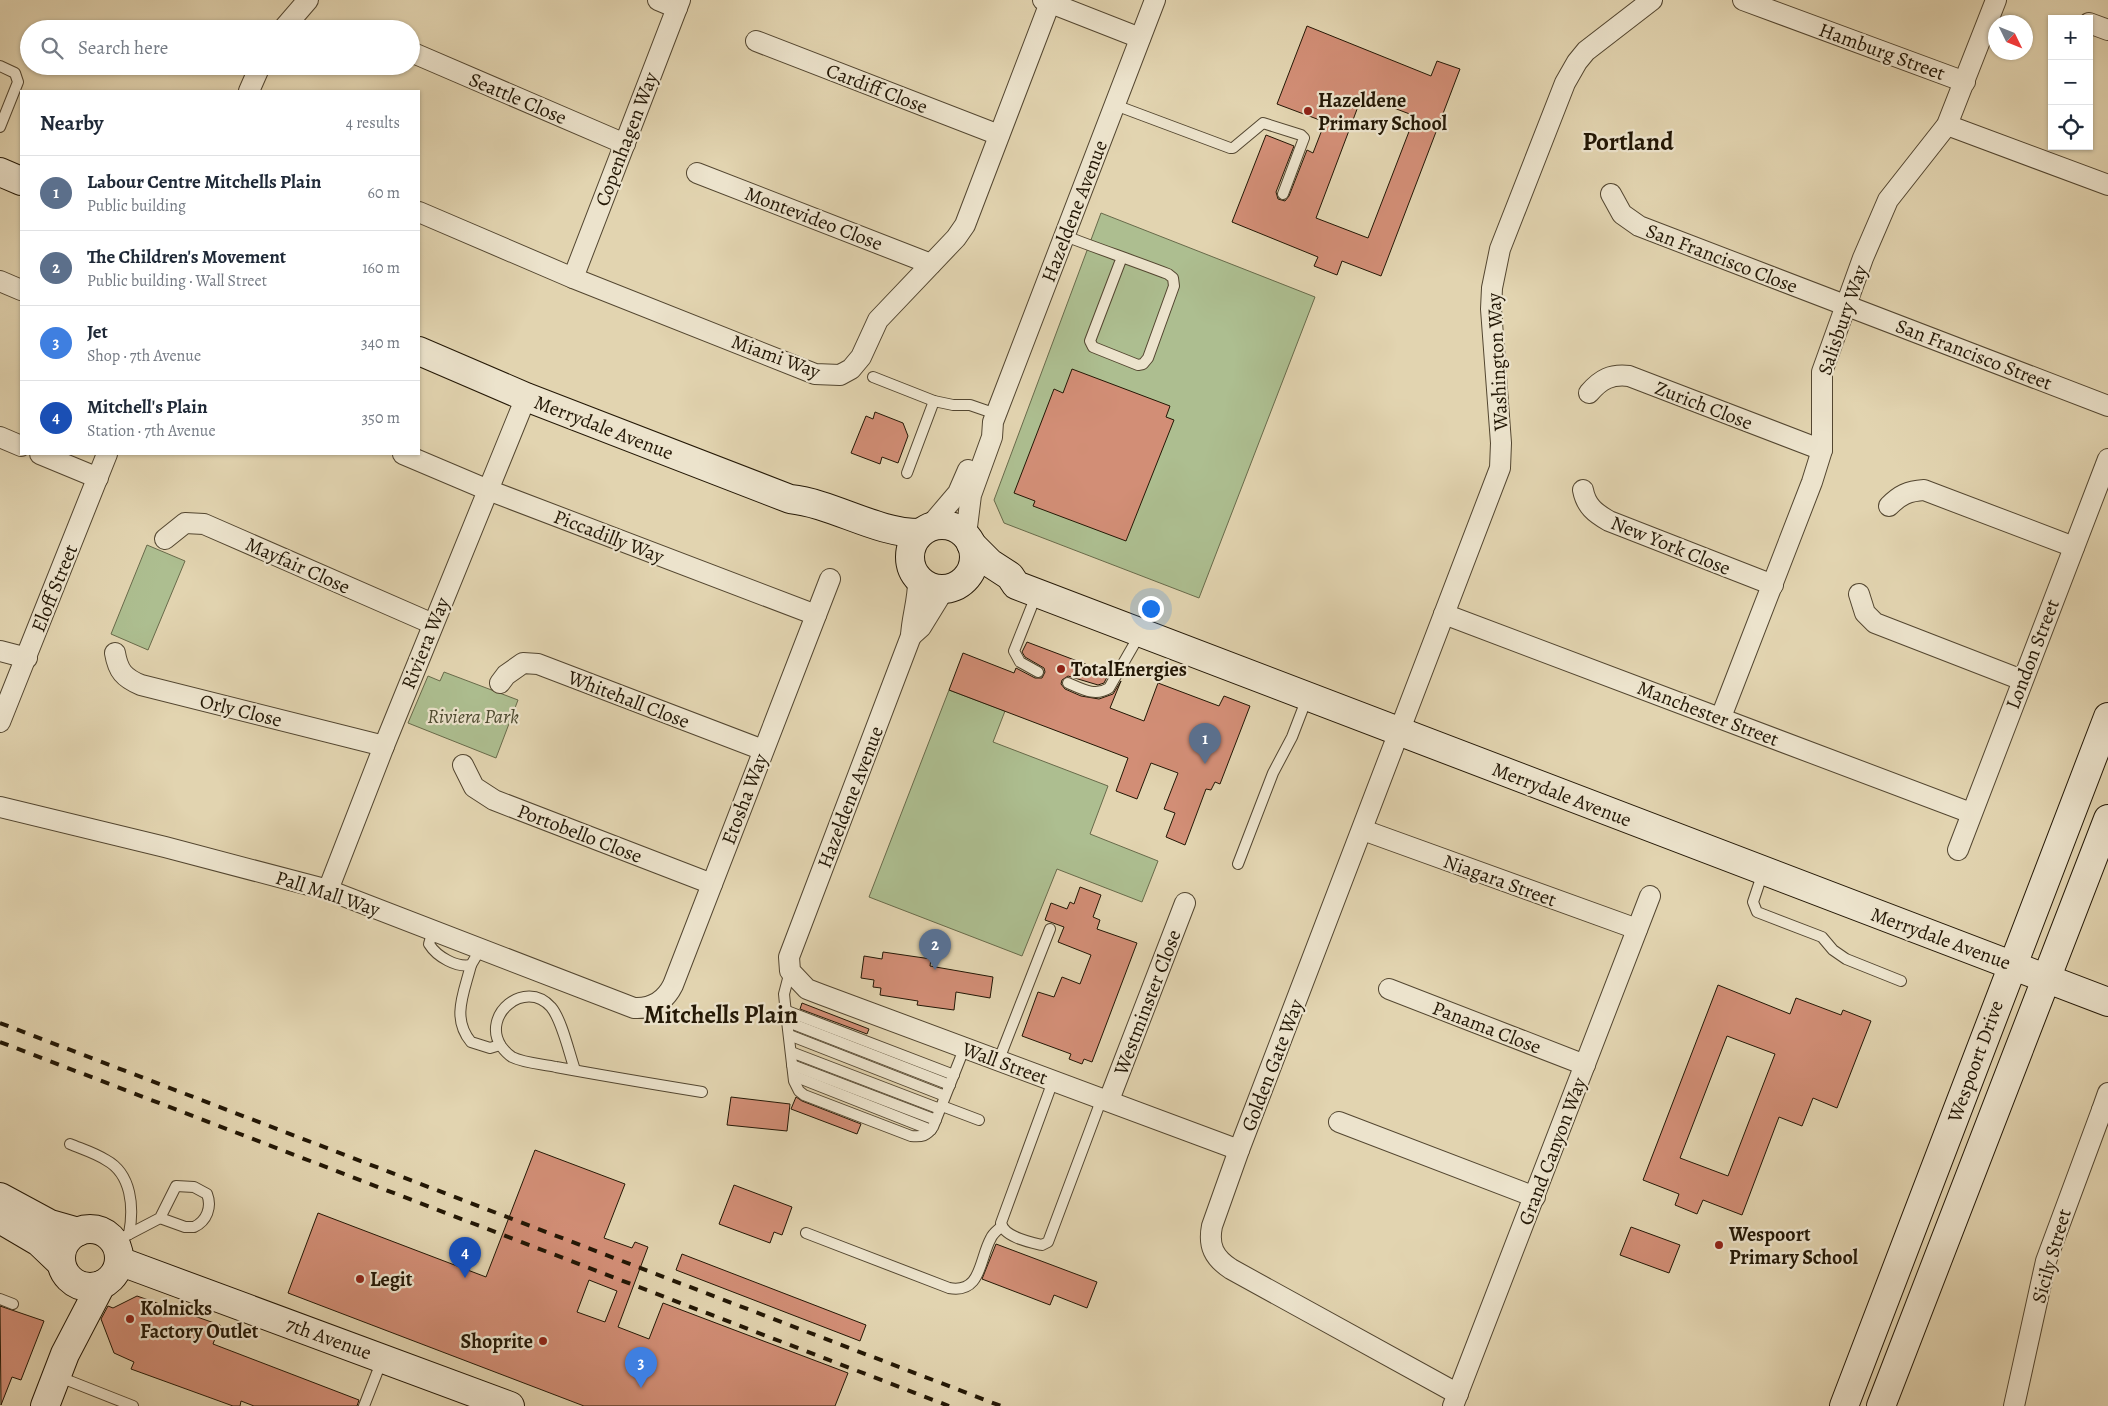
<!DOCTYPE html>
<html lang="en">
<head>
<meta charset="utf-8">
<style>
  body { margin:0; font-family:Alegreya,serif; background:#f2f2f3; color:#1f2937 }
  .controls { position:absolute; right:15px; top:15px; display:grid; overflow:hidden; border-radius:0px; box-shadow:0 1px 4px #0004 }
  .controls button { width:45px; height:45px; display:grid; place-items:center; padding:0; border:0; border-bottom:1px solid #e0e1e3; background:#fff; color:#1f2937; font:25px sans-serif }
  .compass { position:absolute; left:1988px; top:15px; width:45px; height:45px; border-radius:50%; background:#fff; box-shadow:0 1px 4px #0004; rotate:133deg }
  .you { position:absolute; left:1150px; top:608px; width:18px; height:18px; margin:-12px; border:4px solid #fff; border-radius:50%; background:#1a73e8; box-shadow:0 0 0 8px #1a73e833 }
  .badge { display:grid; place-items:center; width:32px; height:32px; border-radius:50%; background:#d93025; color:#fff; font-size:16px; font-weight:700 }
  .pin { position:absolute; translate:-50% -41px; filter:drop-shadow(0 1px 2px #0008) }
  .pin::after { content:''; position:absolute; top:26px; width:18px; height:15px; background:inherit; clip-path:polygon(0 0,100% 0,50% 100%) }
  .list { margin:0; padding:0; list-style:none }
  h2 { display:flex; justify-content:space-between; align-items:center; height:65px; margin:0; padding:0 20px; font-size:21px }
  h2 small { font-size:16px; font-weight:400; color:#747a83 }
  .list li { display:grid; grid-template-columns:32px 1fr auto; gap:15px; align-items:center; box-sizing:border-box; height:75px; padding:0 20px; border-top:1px solid #e0e1e3 }
  .list b { display:block; font-size:19px; white-space:nowrap }
  .list p { margin:0; font-size:16px; white-space:nowrap; color:#747a83 }
  .list em { font-size:16px; font-style:normal; color:#747a83 }
  .icon { flex:none; width:28px; height:28px; fill:none; stroke:currentColor; stroke-width:2; stroke-linecap:round; stroke-linejoin:round }
  .map { position:relative; flex:none; width:2108px; height:1406px; overflow:hidden }
  .search { position:absolute; background:#fff; box-shadow:0 1px 4px #0004; left:20px; top:20px; width:400px; height:55px; display:flex; align-items:center; gap:12px; box-sizing:border-box; padding:0 18px; border-radius:28px; color:#747a83; font-size:19px }
  .panel { position:absolute; background:#fff; box-shadow:0 1px 4px #0004; left:20px; top:90px; width:400px; height:365px; border-radius:0px }
  .map>svg:first-child { display:block }
</style>
</head>
<body>
<div class="map">
<svg width="2108" height="1406" viewBox="0 0 2108 1406">
  <rect width="100%" height="100%" fill="#e2d4b0"/>
  <filter id="stains"><feTurbulence type="fractalNoise" baseFrequency=".004" numOctaves="4"/><feColorMatrix values="0 0 0 0 .2 0 0 0 0 .09 0 0 0 0 .02 0 0 0 .5 -.17"/></filter>
  <radialGradient id="worn" r=".72"><stop offset=".6" stop-color="#630" stop-opacity="0"/><stop offset="1" stop-color="#630" stop-opacity=".3"/></radialGradient>
  <!-- green -->
  <g fill="#adbe90" stroke="#686a4a">
    <polygon points="1101,213 1315,297 1199,598 1004,523 994,500"/>
    <polygon points="147,545 185,561 148,650 111,634"/>
    <polygon points="444,672 518,700 496,758 408,723 428,676 440,681"/>
    <polygon points="949,690 1005,711 993,742 1108,786 1090,834 1158,861 1142,902 1057,869 1022,956 869,897"/>
  </g>
  <!-- building -->
  <g fill="#d28e76" stroke="#231705" fill-rule="evenodd">
    <path d="M 1307,26 L 1431,76 L 1437,61 L 1460,69 L 1381,276 L 1342,261 L 1337,275 L 1314,266 L 1318,257 L 1232,222 L 1266,135 L 1294,146 L 1276,192 L 1278,199 L 1285,201 L 1289,196 L 1307,150 L 1313,153 L 1325,122 L 1277,104 ZM 1362,96 L 1415,116 L 1368,238 L 1316,218 Z"/>
    <polygon points="1072,369 1170,406 1166,417 1174,420 1126,541 1033,506 1035,501 1014,493 1054,389 1063,393"/>
    <polygon points="875,412 903,423 908,436 898,463 882,457 880,464 851,453 866,416 873,419"/>
    <polygon points="1027,642 1109,673 1104,683 1098,685 1068,676 1062,680 1061,684 1065,689 1081,696 1099,699 1113,694 1121,681 1110,708 1144,721 1158,683 1219,706 1224,696 1250,706 1220,784 1215,782 1211,790 1206,789 1185,845 1166,837 1175,813 1164,809 1178,773 1151,763 1137,799 1116,791 1128,758 949,690 963,653 1014,673 1016,668 1035,678 1042,678 1045,672 1044,668 1025,657 1022,652"/>
    <polygon points="1080,887 1101,895 1093,917 1100,920 1097,929 1137,943 1092,1062 1084,1059 1082,1064 1069,1059 1071,1054 1022,1036 1038,992 1054,997 1062,977 1080,984 1091,955 1058,942 1064,927 1045,920 1051,903 1067,909 1070,902 1074,904"/>
    <polygon points="883,952 931,959 930,966 993,977 990,998 956,992 954,1010 917,1005 918,1001 880,995 881,988 873,987 874,980 861,978 864,956 882,959"/>
    <path d="M 1718,985 L 1790,1014 L 1796,998 L 1841,1015 L 1843,1010 L 1871,1021 L 1837,1108 L 1813,1098 L 1802,1126 L 1779,1117 L 1742,1215 L 1703,1200 L 1697,1214 L 1675,1205 L 1679,1194 L 1643,1180 ZM 1727,1036 L 1775,1054 L 1728,1176 L 1680,1158 Z"/>
    <polygon points="802,1003 869,1029 867,1034 800,1009"/>
    <polygon points="731,1097 790,1104 787,1131 727,1125"/>
    <polygon points="796,1097 802,1101 861,1124 857,1134 791,1109"/>
    <path d="M 535,1150 L 625,1184 L 604,1238 L 632,1248 L 635,1242 L 648,1247 L 618,1327 L 649,1339 L 663,1303 L 848,1373 L 835,1406 L 584,1406 L 288,1293 L 318,1213 L 486,1277 ZM 589,1280 L 617,1291 L 605,1322 L 577,1312 Z"/>
    <polygon points="734,1185 792,1207 782,1235 774,1232 770,1243 719,1224"/>
    <polygon points="1631,1227 1680,1245 1669,1273 1620,1255"/>
    <polygon points="996,1244 1097,1282 1087,1308 1054,1295 1050,1305 982,1279"/>
    <polygon points="682,1254 866,1325 860,1341 676,1270"/>
    <polygon points="137,1296 220,1325 213,1344 359,1400 357,1406 254,1406 241,1401 240,1406 233,1406 131,1369 134,1362 114,1353 101,1319 108,1306 113,1308"/>
    <polygon points="0,1306 44,1321 21,1380 12,1377 1,1405"/>
  </g>
  <g fill="none" stroke-linecap="round" stroke-linejoin="round">
    <!-- lane casing -->
    <g stroke="#534630" stroke-width="12">
      <g id="lane">
        <polyline points="0,66 15,73 18,82 0,127"/>
        <polyline points="1115,105 1230,148 1233,148 1263,123 1301,135 1304,138 1283,194"/>
        <path d="M 1065,236 C 1099,249 1134,261 1168,274 L 1173,278 L 1174,286 L 1148,358 L 1143,364 L 1138,365 L 1093,347 L 1090,341 L 1122,257"/>
        <polyline points="873,377 934,401 953,405 970,405 996,414"/>
        <polyline points="907,473 934,401"/>
        <polyline points="1037,593 1014,651 1020,662 1038,672"/>
        <path d="M 1068,683 C 1082,689 1095,697 1109,688 L 1140,634"/>
        <polyline points="1238,864 1273,773 1292,737 1307,698"/>
        <polyline points="1763,872 1753,902 1757,912 1822,937 1833,950 1846,959 1901,981"/>
        <path d="M 433,930 L 429,944 C 437,957 457,968 471,965 L 481,948"/>
        <path d="M 471,965 C 464,993 451,1018 471,1042 L 490,1048 L 500,1045"/>
        <path d="M 790,971 L 784,994 L 785,1004 L 794,1081 L 799,1091 L 804,1095 L 911,1136 C 922,1137 927,1136 933,1127 L 964,1049"/>
        <polyline points="787,1011 954,1075"/>
        <polyline points="788,1022 950,1085"/>
        <polyline points="789,1035 945,1096"/>
        <polyline points="791,1052 940,1109"/>
        <polyline points="998,1062 1050,929"/>
        <polyline points="792,1065 936,1120"/>
        <path d="M 575,1070 C 569,1053 562,1020 551,1007 C 525,978 481,1015 501,1046 C 504,1050 507,1054 512,1057 C 524,1063 542,1064 556,1067 C 605,1076 653,1084 702,1092"/>
        <polyline points="794,1076 931,1130"/>
        <path d="M 1053,1081 L 1001,1223 C 1004,1237 1029,1242 1042,1245 L 1048,1242 L 1102,1098"/>
        <polyline points="942,1106 979,1120"/>
        <path d="M 70,1144 C 82,1149 95,1153 106,1160 C 132,1174 134,1208 129,1234"/>
        <path d="M 806,1233 L 949,1288 C 982,1294 979,1259 991,1238 C 993,1233 998,1230 1002,1226"/>
        <path d="M 114,1242 L 160,1218 L 176,1186 L 194,1187 L 207,1194 C 212,1207 207,1221 194,1227 L 185,1227 L 160,1218"/>
        <polyline points="0,1299 13,1304"/>
        <polyline points="57,1376 133,1406"/>
        <polyline points="364,1406 382,1360"/>
      </g>
    </g>
    <!-- street casing -->
    <g stroke="#534630" stroke-width="22">
      <g id="street">
        <polyline points="658,0 677,8"/>
        <polyline points="1043,0 1140,38"/>
        <polyline points="1743,0 1965,82"/>
        <polyline points="2089,23 2108,30"/>
        <polyline points="283,29 308,0"/>
        <polyline points="756,41 999,135"/>
        <polyline points="411,52 625,144"/>
        <polyline points="249,91 260,66"/>
        <polyline points="1947,125 2108,185"/>
        <polyline points="697,173 931,264"/>
        <polyline points="1611,194 1622,214 1639,226 2108,406"/>
        <polyline points="419,212 573,278 815,374 840,375 851,369 861,357 878,320 956,238 965,225 1051,0"/>
        <polyline points="573,278 680,0"/>
        <polyline points="0,281 21,290"/>
        <path d="M 1589,393 C 1601,379 1611,374 1629,376 L 1822,450"/>
        <polyline points="0,437 21,446"/>
        <polyline points="40,454 98,478"/>
        <polyline points="403,454 488,490 816,615"/>
        <path d="M 1583,490 C 1586,506 1595,513 1609,521 L 1773,585"/>
        <path d="M 1889,506 C 1900,495 1908,491 1924,490 L 2074,547"/>
        <polyline points="929,527 958,493 968,470"/>
        <polyline points="966,535 971,495 992,437 993,422 1155,0"/>
        <polyline points="165,539 185,523 204,524 433,624"/>
        <path d="M 918,578 C 919,598 912,616 911,636 L 789,957 L 790,971 L 807,989 L 820,994 L 1239,1150"/>
        <polyline points="1859,594 1865,613 1875,623 2022,680"/>
        <polyline points="1444,614 1971,813"/>
        <polyline points="911,636 921,627 945,588"/>
        <polyline points="0,651 27,658"/>
        <path d="M 115,653 C 118,671 124,678 141,685 L 384,746"/>
        <polyline points="500,683 506,675 523,663 538,664 763,750"/>
        <polyline points="1721,717 1812,482 1822,450 1822,372 1863,258 1888,200 1947,125 1996,0"/>
        <polyline points="0,722 107,454"/>
        <polyline points="463,765 474,787 494,800 712,884"/>
        <path d="M 0,807 L 165,847 L 328,890 L 634,1008 C 652,1009 665,1001 673,985 L 830,579"/>
        <polyline points="1363,830 1637,929"/>
        <polyline points="1958,850 2108,459"/>
        <polyline points="328,890 384,746 526,397"/>
        <polyline points="1389,989 1585,1065"/>
        <polyline points="1109,1100 1185,903"/>
        <polyline points="2102,1110 2108,1093"/>
        <polyline points="1339,1122 1535,1197"/>
        <path d="M 1458,1394 L 1231,1269 C 1214,1258 1208,1246 1212,1226 L 1239,1150 L 1500,468 L 1501,443 L 1491,309 L 1492,288 L 1500,249 L 1565,83 L 1577,62 L 1586,51 L 1652,0"/>
        <polyline points="1453,1406 1650,896"/>
        <polyline points="2014,1406 2046,1261 2102,1110 2108,1112"/>
      </g>
    </g>
    <!-- secondary casing -->
    <g stroke="#231705" stroke-width="30">
      <g id="secondary">
        <polyline points="0,172 21,181"/>
        <path d="M 419,351 L 526,397 L 790,499 C 835,504 875,533 920,533"/>
        <circle cx="942" cy="557" r="32"/>
        <polyline points="971,544 990,563 1010,576 1016,585 2108,1002"/>
        <polyline points="0,1197 50,1224 78,1232"/>
        <polyline points="0,1219 39,1242 61,1263"/>
        <circle cx="90" cy="1258" r="29"/>
        <polyline points="119,1261 510,1406"/>
        <polyline points="45,1406 65,1354 101,1285"/>
        <polyline points="1844,1406 2108,717"/>
        <polyline points="1881,1406 2108,819"/>
      </g>
    </g>
    <!-- lane -->
    <use href="#lane" stroke="#ece3cc" stroke-width="10"/>
    <!-- street -->
    <use href="#street" stroke="#ece3cc" stroke-width="20"/>
    <!-- secondary -->
    <use href="#secondary" stroke="#ece3cc" stroke-width="28"/>
    <!-- rail -->
    <g stroke="#231705" stroke-width="4" stroke-dasharray="9 9" stroke-linecap="butt">
      <polyline points="0,1023 1001,1406"/>
      <polyline points="0,1042 949,1406"/>
    </g>
  </g>
  <!-- markers -->
  <g fill="#8f2418" stroke="#ece3cc" stroke-width="2">
    <circle cx="1308" cy="111" r="5"/>
    <circle cx="1061" cy="669" r="5"/>
    <circle cx="1719" cy="1245" r="5"/>
    <circle cx="360" cy="1279" r="5"/>
    <circle cx="130" cy="1319" r="5"/>
    <circle cx="543" cy="1341" r="5"/>
  </g>
  <g text-anchor="middle" stroke-width="4.5" stroke-linejoin="round" paint-order="stroke">
    <!-- street labels -->
    <g font-size="20" fill="#231705" stroke="#ece3cc">
      <text transform="translate(1882 51) rotate(20)" y="7">Hamburg Street</text>
      <text transform="translate(877 88) rotate(21)" y="7">Cardiff Close</text>
      <text transform="translate(518 98) rotate(23)" y="7">Seattle Close</text>
      <text transform="translate(626 139) rotate(-69)" y="7">Copenhagen Way</text>
      <text transform="translate(1074 211) rotate(-69)" y="7">Hazeldene Avenue</text>
      <text transform="translate(814 218) rotate(21)" y="7">Montevideo Close</text>
      <text transform="translate(1722 258) rotate(21)" y="7">San Francisco Close</text>
      <text transform="translate(1842 320) rotate(-71)" y="7">Salisbury Way</text>
      <text transform="translate(1974 354) rotate(21)" y="7">San Francisco Street</text>
      <text transform="translate(776 356) rotate(20)" y="7">Miami Way</text>
      <text transform="translate(1497 362) rotate(-93)" y="7">Washington Way</text>
      <text transform="translate(1704 405) rotate(21)" y="7">Zurich Close</text>
      <text transform="translate(604 427) rotate(21)" y="7">Merrydale Avenue</text>
      <text transform="translate(609 536) rotate(21)" y="7">Piccadilly Way</text>
      <text transform="translate(1671 545) rotate(22)" y="7">New York Close</text>
      <text transform="translate(298 565) rotate(24)" y="7">Mayfair Close</text>
      <text transform="translate(54 588) rotate(-68)" y="7">Eloff Street</text>
      <text transform="translate(425 643) rotate(-68)" y="7">Riviera Way</text>
      <text transform="translate(2032 654) rotate(-69)" y="7">London Street</text>
      <text transform="translate(629 699) rotate(21)" y="7">Whitehall Close</text>
      <text transform="translate(241 710) rotate(14)" y="7">Orly Close</text>
      <text transform="translate(1708 713) rotate(21)" y="7">Manchester Street</text>
      <text transform="translate(1562 794) rotate(21)" y="7">Merrydale Avenue</text>
      <text transform="translate(850 797) rotate(-69)" y="7">Hazeldene Avenue</text>
      <text transform="translate(744 799) rotate(-69)" y="7">Etosha Way</text>
      <text transform="translate(580 833) rotate(21)" y="7">Portobello Close</text>
      <text transform="translate(1500 880) rotate(20)" y="7">Niagara Street</text>
      <text transform="translate(328 893) rotate(18)" y="7">Pall Mall Way</text>
      <text transform="translate(1941 938) rotate(20)" y="7">Merrydale Avenue</text>
      <text transform="translate(1147 1002) rotate(-69)" y="7">Westminster Close</text>
      <text transform="translate(1487 1027) rotate(21)" y="7">Panama Close</text>
      <text transform="translate(1975 1061) rotate(-70)" y="7">Wespoort Drive</text>
      <text transform="translate(1005 1063) rotate(20)" y="7">Wall Street</text>
      <text transform="translate(1272 1065) rotate(-69)" y="7">Golden Gate Way</text>
      <text transform="translate(1552 1151) rotate(-69)" y="7">Grand Canyon Way</text>
      <text transform="translate(2051 1256) rotate(-74)" y="7">Sicily Street</text>
      <text transform="translate(329 1338) rotate(20)" y="7">7th Avenue</text>
    </g>
    <!-- poi labels -->
    <g font-size="20" font-weight="bold" fill="#231705" stroke="#ece3cc" text-anchor="start">
      <text x="1318" y="107">Hazeldene<tspan x="1318" dy="23">Primary School</tspan></text>
      <text x="1071" y="676">TotalEnergies</text>
      <text x="1729" y="1241">Wespoort<tspan x="1729" dy="23">Primary School</tspan></text>
      <text x="370" y="1286">Legit</text>
      <text x="140" y="1315">Kolnicks<tspan x="140" dy="23">Factory Outlet</tspan></text>
      <text x="533" y="1348" text-anchor="end">Shoprite</text>
    </g>
    <!-- park labels -->
    <g font-size="20" font-style="italic" fill="#4c492f" stroke="#ece3cc">
      <text x="473" y="723">Riviera Park</text>
    </g>
    <!-- district labels -->
    <g font-size="25" font-weight="bold" fill="#231705" stroke="#ece3cc">
      <text x="1628" y="150">Portland</text>
      <text x="721" y="1023">Mitchells Plain</text>
    </g>
  </g>
  <rect width="100%" height="100%" filter="url(#stains)"/>
  <rect width="100%" height="100%" fill="url(#worn)"/>
</svg>
<div class="controls">
<button>+</button>
<button>−</button>
<button><svg class="icon" aria-label="locate" viewBox="0 0 24 24"><circle cx="12" cy="12" r="6"/><path d="M12 2v4M12 18v4M2 12h4M18 12h4"/></svg></button>
</div>
<svg class="compass" viewBox="-18 -18 36 36"><path d="M0-13l5 13h-10z" fill="#e53935"/><path d="M0 13l5-13h-10z" fill="#747a83"/></svg>
<div class="you"></div>
<div class="pin badge" style="left:1205px;top:764px;background:#5c6f8a">1</div>
<div class="pin badge" style="left:935px;top:970px;background:#5c6f8a">2</div>
<div class="pin badge" style="left:641px;top:1388px;background:#3f7fe0">3</div>
<div class="pin badge" style="left:465px;top:1278px;background:#1a4fb4">4</div>
<div class="search"><svg class="icon" aria-label="search" viewBox="0 0 24 24"><circle cx="10" cy="10" r="6"/><path d="M15 15l6 6"/></svg>Search here</div>
<section class="panel">
<h2>Nearby<small>4 results</small></h2>
<ul class="list">
<li><span class="badge" style="background:#5c6f8a">1</span><div><b>Labour Centre Mitchells Plain</b><p>Public building</p></div><em>60 m</em></li>
<li><span class="badge" style="background:#5c6f8a">2</span><div><b>The Children's Movement</b><p>Public building · Wall Street</p></div><em>160 m</em></li>
<li><span class="badge" style="background:#3f7fe0">3</span><div><b>Jet</b><p>Shop · 7th Avenue</p></div><em>340 m</em></li>
<li><span class="badge" style="background:#1a4fb4">4</span><div><b>Mitchell's Plain</b><p>Station · 7th Avenue</p></div><em>350 m</em></li>
</ul>
</section>
</div>
</body>
</html>
